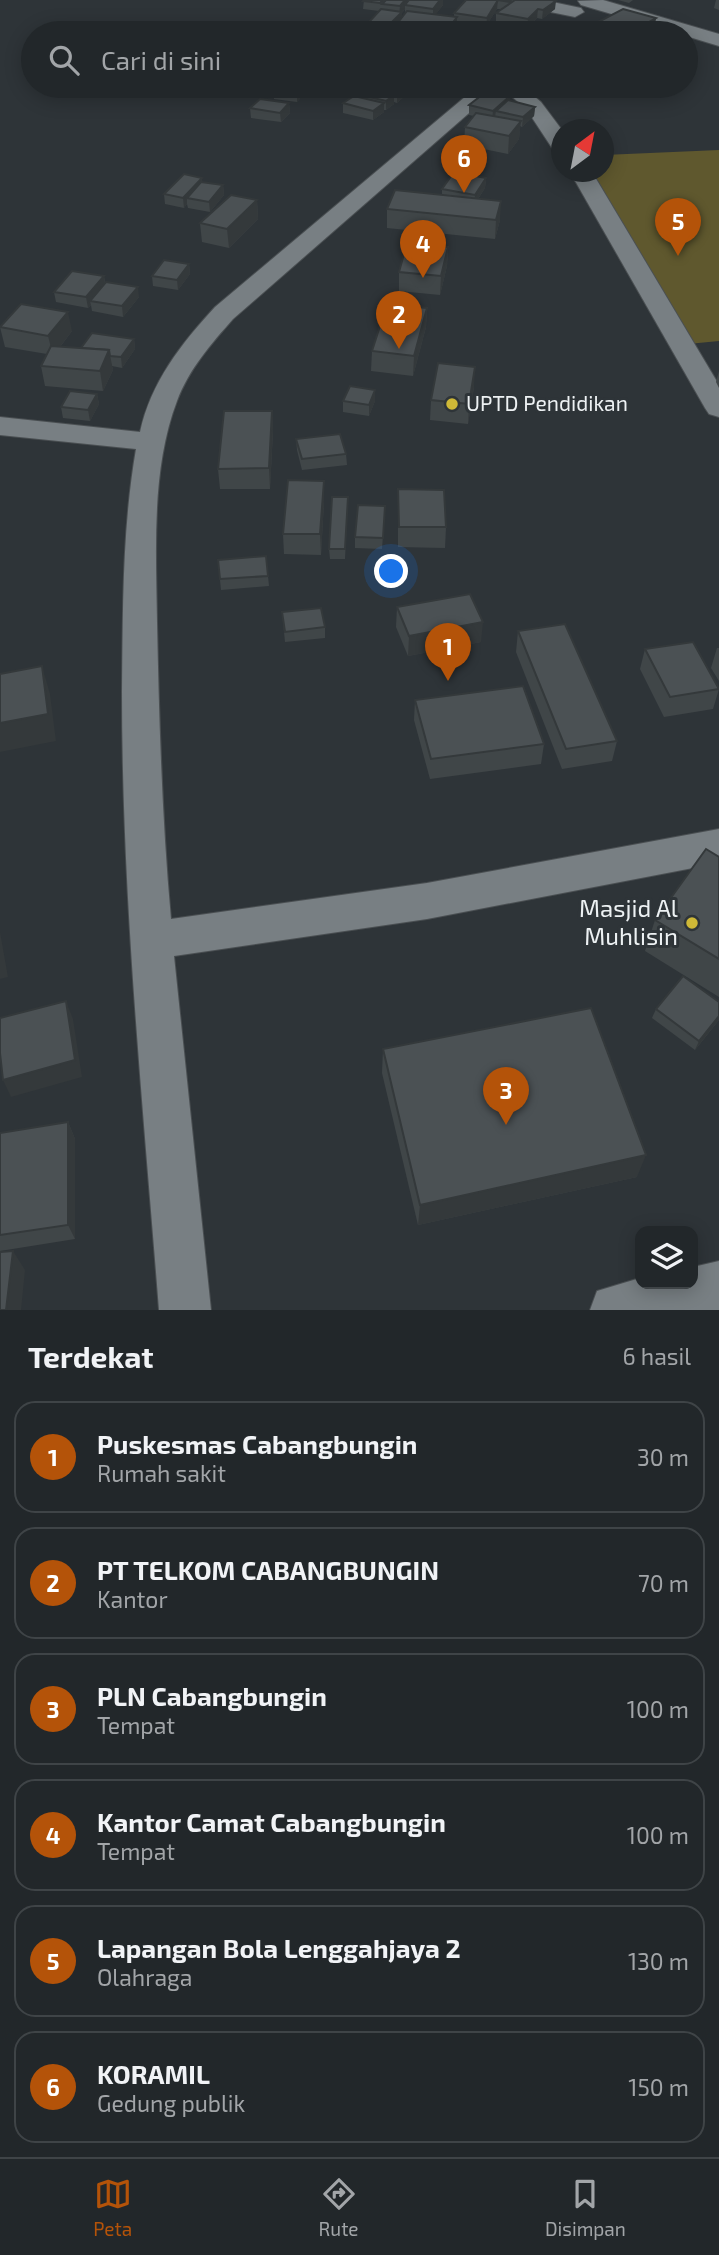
<!DOCTYPE html>
<html lang="id">
<head>
<meta charset="utf-8">
<style>
  body { margin:0; font-family:"Exo 2",sans-serif; background:#2e3336; color:#f1f3f6 }
  .controls { position:absolute; right:21px; bottom:21px; display:grid; overflow:hidden; border-radius:14px; box-shadow:0 4px 18px #0003 }
  .controls button { width:63px; height:63px; display:grid; place-items:center; padding:0; border:0; border-bottom:2px solid #3f4447; background:#22272a; color:#f1f3f6; font:35px sans-serif }
  .compass { position:absolute; left:551px; top:119px; width:63px; height:63px; border-radius:50%; background:#22272a; box-shadow:0 4px 18px #0003; rotate:32deg }
  .you { position:absolute; left:392px; top:572px; width:24px; height:24px; margin:-18px; border:5px solid #fff; border-radius:50%; background:#1a73e8; box-shadow:0 0 0 10px #1a73e833 }
  .badge { display:grid; place-items:center; width:46px; height:46px; border-radius:50%; background:#b45309; color:#fff; font-size:23px; font-weight:700 }
  .pin { position:absolute; translate:-50% -58px; filter:drop-shadow(0 2px 4px #0008) }
  .pin::after { content:''; position:absolute; top:37px; width:24px; height:21px; background:inherit; clip-path:polygon(0 0,100% 0,50% 100%) }
  .list { margin:0; padding:0; list-style:none }
  h2 { display:flex; justify-content:space-between; align-items:center; height:91px; margin:0; padding:0 28px; font-size:30px }
  h2 small { font-size:23px; font-weight:400; color:#a2a5a8 }
  .list li { display:grid; grid-template-columns:46px 1fr auto; gap:21px; align-items:center; box-sizing:border-box; height:112px; margin:0 14px 14px; padding:0 14px; border:2px solid #3f4447; border-radius:21px }
  .list b { display:block; font-size:26px; white-space:nowrap }
  .list p { margin:0; font-size:23px; white-space:nowrap; color:#a2a5a8 }
  .list em { font-size:23px; font-style:normal; color:#a2a5a8 }
  .icon { flex:none; width:38px; height:38px; fill:none; stroke:currentColor; stroke-width:2; stroke-linecap:round; stroke-linejoin:round }
  .map { position:relative; flex:none; width:719px; height:1310px; overflow:hidden }
  .search { position:absolute; background:#22272a; box-shadow:0 4px 18px #0003; left:21px; right:21px; top:21px; height:77px; display:flex; align-items:center; gap:18px; box-sizing:border-box; padding:0 24px; border-radius:38px; color:#a2a5a8; font-size:26px }
  .sheet { height:847px; background:#22272a }
  nav { display:flex; justify-content:space-around; align-items:center; box-sizing:border-box; height:98px; border-top:2px solid #3f4447; background:#22272a; font-size:19px; color:#a2a5a8 }
  nav a { display:grid; justify-items:center; gap:4px }
  nav .on { color:#b45309 }
  .map>svg:first-child { display:block }
</style>
</head>
<body>
<div class="map">
<svg width="719" height="1310" viewBox="0 0 719 1310">
  <rect width="100%" height="100%" fill="#2e3438"/>
  <!-- green -->
  <polygon fill="#5f582e" points="719,150 719,341 688,344 589,172 604,172 604,155"/>
  <g fill="none" stroke-linecap="round" stroke-linejoin="round">
    <!-- minor casing -->
    <g stroke="#4a4f52" stroke-width="2">
      <g id="minor">
        <polygon points="508,0 543,0 581,8 584,12 575,17 511,4"/>
        <polygon points="603,0 719,34 719,46 686,36 686,33 676,33 581,5 578,1"/>
        <path d="M 478,86 L 500,86 L 233,319 C 211,344 189,369 177,401 C 151,469 156,551 157,622 C 159,721 162,820 171,919 L 427,883 L 719,829 L 719,863 L 427,919 L 174,956 L 211,1310 L 159,1310 C 143,1104 122,899 122,692 C 123,611 122,530 136,449 L 0,435 L 0,417 L 140,432 C 151,382 181,344 215,307 Z"/>
        <polygon points="500,86 522,86 541,102 562,130 562,152 554,151 527,110"/>
        <polygon points="570,172 592,172 719,385 719,417 709,414 705,408"/>
        <polygon points="719,1261 719,1310 590,1310 597,1291 640,1278 640,1284 693,1284 693,1267"/>
      </g>
    </g>
    <!-- minor -->
    <use href="#minor" fill="#787f83" fill-rule="evenodd"/>
  </g>
  <!-- wall -->
  <g fill="#404648" fill-rule="evenodd">
    <path d="M 364,0 L 443,0 L 443,5 L 435,15 L 454,17 L 454,13 L 466,0 L 552,0 L 555,9 L 542,19 L 537,18 L 527,28 L 496,22 L 496,13 L 502,9 L 497,9 L 486,26 L 457,22 L 457,26 L 451,33 L 396,33 L 396,27 L 389,33 L 388,33 L 369,30 L 369,22 L 379,11 L 363,9 ZM 405,9 L 405,14 L 401,18 L 402,12 Z"/>
    <polygon points="618,0 633,0 629,3"/>
    <polygon points="716,0 719,0 719,10 714,8"/>
    <polygon points="656,18 653,33 598,33 600,21"/>
    <polygon points="373,86 410,86 408,89 407,94 397,103 394,102 394,104 386,110 384,110 384,112 373,120 343,113 343,103 361,97 361,95"/>
    <polygon points="308,89 297,102 274,99 274,90"/>
    <polygon points="510,96 509,100 535,107 534,116 522,127 520,126 519,139 508,154 464,145 465,127 474,116 469,115 469,105"/>
    <polygon points="289,103 290,113 281,122 251,118 250,108"/>
    <polygon points="486,178 485,188 478,199 500,220 495,239 387,228 387,209 442,195 442,189"/>
    <polygon points="203,182 223,185 224,195 210,212 188,208 187,204 184,208 165,204 164,194"/>
    <polygon points="257,200 258,219 229,248 202,242 200,223"/>
    <polygon points="448,247 447,266 440,295 399,291 399,272"/>
    <polygon points="189,264 190,274 178,290 153,286 152,276"/>
    <polygon points="104,276 105,283 139,297 123,317 92,311 91,305 88,308 56,302 54,292"/>
    <polygon points="427,308 426,327 413,376 371,371 372,351"/>
    <polygon points="0,327 72,331 60,347 81,348 134,339 135,349 122,368 112,366 113,370 103,391 45,386 41,366 47,354 5,347"/>
    <polygon points="719,371 719,388 716,382"/>
    <polygon points="474,387 468,424 430,420 431,400"/>
    <polygon points="375,390 375,401 369,416 343,412 343,401"/>
    <polygon points="97,394 99,404 90,421 63,418 61,407"/>
    <polygon points="272,411 273,431 270,489 220,489 218,469"/>
    <polygon points="296,439 346,454 347,465 302,470 297,450"/>
    <polygon points="398,489 446,527 445,548 398,547"/>
    <polygon points="348,497 345,559 330,559 329,549"/>
    <polygon points="324,501 321,555 284,554 283,534"/>
    <polygon points="385,506 382,549 355,548 355,537"/>
    <polygon points="218,560 268,576 269,586 221,590"/>
    <polygon points="397,607 481,642 408,656 396,627"/>
    <polygon points="282,612 325,627 325,638 285,642"/>
    <polygon points="518,631 617,741 612,761 562,769 516,652"/>
    <polygon points="717,648 719,648 719,681 711,668"/>
    <polygon points="645,649 719,689 713,709 664,717 640,669"/>
    <polygon points="415,700 544,744 541,764 430,779 414,720"/>
    <polygon points="719,857 719,997 645,951 655,920"/>
    <polygon points="719,1002 719,1020 695,1050 652,1018 656,1009"/>
    <polygon points="383,1049 637,1177 418,1225 382,1073"/>
    <polygon points="68,1122 75,1139 75,1239 0,1251 0,1133"/>
  </g>
  <!-- shaded-wall -->
  <g fill="#34393b">
    <polygon points="405,0 412,0 405,5 405,9 402,12 401,21 396,25 396,27 389,33 389,25 399,15 400,6"/>
    <polygon points="440,0 443,0 443,5 433,18 433,9"/>
    <polygon points="498,0 497,9 486,26 487,18"/>
    <polygon points="556,1 555,9 542,19 543,10"/>
    <polygon points="538,9 537,18 527,28 528,19"/>
    <polygon points="457,17 457,26 451,33 447,33 447,30"/>
    <polygon points="656,18 653,33 632,33 633,31"/>
    <polygon points="303,86 308,86 308,89 297,102 297,93"/>
    <polygon points="407,86 410,86 408,89 407,94 397,103 397,94"/>
    <polygon points="394,95 394,104 386,110 386,101"/>
    <polygon points="510,96 509,105 496,111 495,117 492,120 493,111"/>
    <polygon points="289,103 290,113 281,122 280,113"/>
    <polygon points="384,103 384,112 373,120 373,111"/>
    <polygon points="535,107 534,116 522,127 523,117"/>
    <polygon points="521,121 519,139 508,154 509,136"/>
    <polygon points="202,178 203,187 187,198 187,204 184,208 183,198"/>
    <polygon points="486,178 485,188 474,205 475,195"/>
    <polygon points="223,185 224,195 210,212 209,202"/>
    <polygon points="257,200 258,219 229,248 227,229"/>
    <polygon points="501,201 500,220 495,239 496,220"/>
    <polygon points="448,247 447,266 440,295 441,276"/>
    <polygon points="189,264 190,274 178,290 177,280"/>
    <polygon points="104,276 105,286 90,301 91,305 88,308 86,297"/>
    <polygon points="138,287 139,297 123,317 122,306"/>
    <polygon points="427,308 426,327 413,376 414,356"/>
    <polygon points="68,312 72,331 53,356 48,336"/>
    <polygon points="134,339 135,349 122,368 121,357"/>
    <polygon points="109,350 113,370 103,391 100,371"/>
    <polygon points="475,367 474,387 468,424 469,404"/>
    <polygon points="375,390 375,401 369,416 369,405"/>
    <polygon points="97,394 99,404 90,421 88,410"/>
    <polygon points="272,411 273,431 270,489 269,468"/>
    <polygon points="324,481 324,501 321,555 320,534"/>
    <polygon points="483,622 481,642 408,656 409,636"/>
    <polygon points="42,666 50,694 56,741 0,752 0,723"/>
    <polygon points="0,932 8,977 0,979"/>
    <polygon points="66,1001 73,1019 82,1077 11,1097 3,1080"/>
    <polygon points="719,1016 719,1020 695,1050 699,1041"/>
    <polygon points="68,1122 75,1139 75,1239 68,1225"/>
    <polygon points="646,1155 637,1177 418,1225 420,1205"/>
    <polygon points="13,1251 25,1270 21,1310 6,1310"/>
  </g>
  <!-- building -->
  <g fill="#4b5154" stroke="#34393b" stroke-width="2">
    <polygon points="364,0 383,0 380,3 363,1"/>
    <polygon points="386,0 405,0 400,6 382,4"/>
    <polygon points="409,0 440,0 433,9 405,5"/>
    <polygon points="466,0 511,0 510,2 498,0 487,18 454,13"/>
    <polygon points="515,0 552,0 556,1 543,10 538,9 528,19 496,13"/>
    <polygon points="381,9 402,12 389,25 369,22"/>
    <polygon points="623,9 656,18 633,31 600,21"/>
    <polygon points="407,11 457,17 447,30 396,25"/>
    <polygon points="307,25 328,27 322,33 298,33"/>
    <polygon points="277,86 303,86 297,93 274,90"/>
    <polygon points="373,86 407,86 397,94 381,90 394,95 386,101 361,95"/>
    <polygon points="487,91 510,96 493,111 469,105"/>
    <polygon points="354,96 384,103 373,111 343,103"/>
    <polygon points="260,99 289,103 280,113 250,108"/>
    <polygon points="508,100 535,107 523,117 496,111"/>
    <polygon points="476,113 521,121 509,136 465,127"/>
    <polygon points="454,172 486,178 475,195 442,189"/>
    <polygon points="184,174 202,178 183,198 164,194"/>
    <polygon points="201,182 223,185 209,202 187,198"/>
    <polygon points="395,190 501,201 496,220 387,209"/>
    <polygon points="231,195 257,200 227,229 200,223"/>
    <polygon points="407,243 448,247 441,276 399,272"/>
    <polygon points="164,260 189,264 177,280 152,276"/>
    <polygon points="72,271 104,276 86,297 54,292"/>
    <polygon points="106,282 138,287 122,306 90,301"/>
    <polygon points="21,304 68,312 48,336 0,327"/>
    <polygon points="387,304 427,308 414,356 372,351"/>
    <polygon points="92,333 134,339 121,357 110,356 109,350 81,348"/>
    <polygon points="51,346 109,350 100,371 41,366"/>
    <polygon points="438,363 475,367 469,404 431,400"/>
    <polygon points="350,386 375,390 369,405 343,401"/>
    <polygon points="70,391 97,394 88,410 61,407"/>
    <polygon points="224,411 272,411 269,468 218,469"/>
    <polygon points="340,434 346,454 302,459 296,439"/>
    <polygon points="288,480 324,481 320,534 283,534"/>
    <polygon points="398,489 444,490 446,527 399,527"/>
    <polygon points="332,497 348,497 345,549 329,549"/>
    <polygon points="358,505 385,506 383,538 355,537"/>
    <polygon points="266,556 268,576 220,579 218,560"/>
    <polygon points="470,594 483,622 409,636 397,607"/>
    <polygon points="321,608 325,627 285,632 282,612"/>
    <polygon points="565,624 617,741 566,749 518,631"/>
    <polygon points="693,642 719,689 670,697 645,649"/>
    <polygon points="42,666 48,714 0,723 0,674"/>
    <polygon points="523,686 544,744 431,759 415,700"/>
    <polygon points="706,849 719,857 719,959 655,920"/>
    <polygon points="683,976 719,1002 719,1016 699,1041 656,1009"/>
    <polygon points="66,1001 75,1060 3,1080 0,1053 0,1018"/>
    <polygon points="591,1008 646,1155 420,1205 383,1049"/>
    <polygon points="68,1122 68,1225 0,1235 0,1133"/>
    <polygon points="13,1251 6,1310 0,1310 0,1252"/>
  </g>
  <!-- markers -->
  <g fill="#ceb837" stroke="#2e3438" stroke-width="2.5">
    <circle cx="452" cy="404" r="7"/>
    <circle cx="692" cy="923" r="7"/>
  </g>
  <g text-anchor="middle" stroke-width="6" stroke-linejoin="round" paint-order="stroke">
    <!-- poi labels -->
    <g font-size="21" fill="#edf1f3" stroke="#2e3438" text-anchor="start">
      <text x="466" y="411">UPTD Pendidikan</text>
    </g>
    <!-- near-poi labels -->
    <g font-size="24" fill="#edf1f3" stroke="#2e3438" text-anchor="end">
      <text x="678" y="917">Masjid Al<tspan x="678" dy="28">Muhlisin</tspan></text>
    </g>
  </g>
</svg>
<div class="controls">
<button><svg class="icon" aria-label="layers" viewBox="0 0 24 24"><path d="M12 4l9 5-9 5-9-5zM3 14l9 5 9-5"/></svg></button>
</div>
<svg class="compass" viewBox="-18 -18 36 36"><path d="M0-13l5 13h-10z" fill="#e53935"/><path d="M0 13l5-13h-10z" fill="#a2a5a8"/></svg>
<div class="you"></div>
<div class="pin badge" style="left:448px;top:681px">1</div>
<div class="pin badge" style="left:399px;top:349px">2</div>
<div class="pin badge" style="left:506px;top:1125px">3</div>
<div class="pin badge" style="left:423px;top:278px">4</div>
<div class="pin badge" style="left:678px;top:256px">5</div>
<div class="pin badge" style="left:464px;top:193px">6</div>
<div class="search"><svg class="icon" aria-label="search" viewBox="0 0 24 24"><circle cx="10" cy="10" r="6"/><path d="M15 15l6 6"/></svg>Cari di sini</div>
</div>
<section class="sheet">
<h2>Terdekat<small>6 hasil</small></h2>
<ul class="list">
<li><span class="badge">1</span><div><b>Puskesmas Cabangbungin</b><p>Rumah sakit</p></div><em>30 m</em></li>
<li><span class="badge">2</span><div><b>PT TELKOM CABANGBUNGIN</b><p>Kantor</p></div><em>70 m</em></li>
<li><span class="badge">3</span><div><b>PLN Cabangbungin</b><p>Tempat</p></div><em>100 m</em></li>
<li><span class="badge">4</span><div><b>Kantor Camat Cabangbungin</b><p>Tempat</p></div><em>100 m</em></li>
<li><span class="badge">5</span><div><b>Lapangan Bola Lenggahjaya 2</b><p>Olahraga</p></div><em>130 m</em></li>
<li><span class="badge">6</span><div><b>KORAMIL</b><p>Gedung publik</p></div><em>150 m</em></li>
</ul>
</section>
<nav>
<a class="on"><svg class="icon" aria-label="map" viewBox="0 0 24 24"><path d="M3 6l6-2 6 2 6-2v14l-6 2-6-2-6 2zM9 4v14M15 6v14"/></svg>Peta</a>
<a><svg class="icon" aria-label="directions" viewBox="0 0 24 24"><path d="M12 3l9 9-9 9-9-9zM9 14v-3h6M13 9l2 2-2 2"/></svg>Rute</a>
<a><svg class="icon" aria-label="saved" viewBox="0 0 24 24"><path d="M7 4h10v16l-5-4-5 4z"/></svg>Disimpan</a>
</nav>
</body>
</html>
